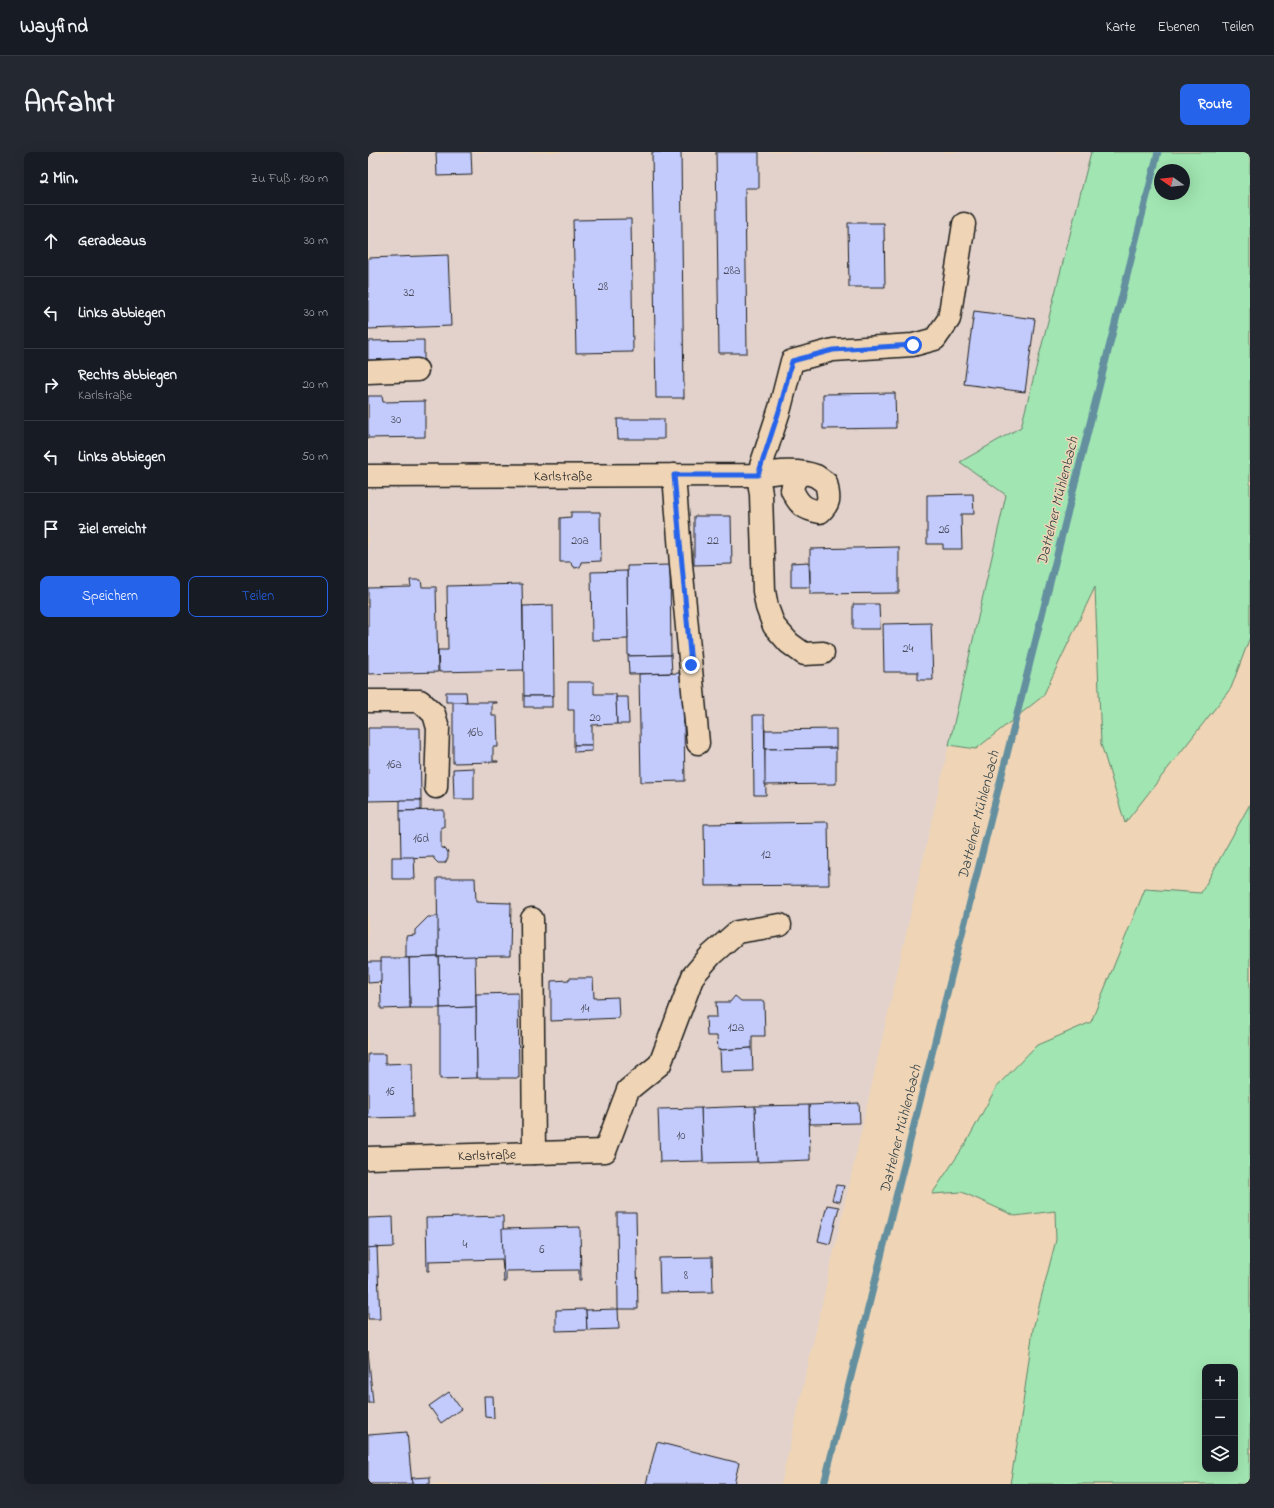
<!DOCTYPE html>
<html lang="de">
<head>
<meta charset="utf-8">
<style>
  body { margin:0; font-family:"Indie Flower",sans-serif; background:#242831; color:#f1f3f6 }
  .controls { position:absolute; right:12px; bottom:12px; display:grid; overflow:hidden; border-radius:8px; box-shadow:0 4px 16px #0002 }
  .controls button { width:36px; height:36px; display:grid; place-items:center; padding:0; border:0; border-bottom:1px solid #363941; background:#171b24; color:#f1f3f6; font:20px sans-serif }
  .compass { position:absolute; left:786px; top:12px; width:36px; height:36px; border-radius:50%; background:#171b24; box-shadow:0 4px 16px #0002; rotate:284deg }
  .stop { position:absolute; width:12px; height:12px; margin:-9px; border:3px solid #2563eb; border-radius:50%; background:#fff }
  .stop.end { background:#2563eb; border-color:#fff; box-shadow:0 1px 4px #0008 }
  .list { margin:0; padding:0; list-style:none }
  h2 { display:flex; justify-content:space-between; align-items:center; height:52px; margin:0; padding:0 16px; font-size:17px }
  h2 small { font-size:13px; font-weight:400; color:#9ea1a6 }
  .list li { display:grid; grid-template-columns:26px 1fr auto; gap:12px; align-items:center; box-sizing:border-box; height:72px; padding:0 16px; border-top:1px solid #363941 }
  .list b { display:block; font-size:15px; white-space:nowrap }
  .list p { margin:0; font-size:13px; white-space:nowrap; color:#9ea1a6 }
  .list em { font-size:13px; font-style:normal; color:#9ea1a6 }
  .actions { display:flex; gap:8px; padding:12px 16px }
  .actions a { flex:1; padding:9px 0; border:1px solid #2563eb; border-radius:8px; text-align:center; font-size:14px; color:#2563eb }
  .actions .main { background:#2563eb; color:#fff }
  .icon { flex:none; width:22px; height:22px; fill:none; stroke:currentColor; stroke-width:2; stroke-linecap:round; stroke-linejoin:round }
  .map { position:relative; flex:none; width:882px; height:1332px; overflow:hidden; border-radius:8px }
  header { display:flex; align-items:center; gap:24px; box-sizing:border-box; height:56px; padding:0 20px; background:#171b24; border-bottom:1px solid #363941 }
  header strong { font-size:19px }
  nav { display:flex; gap:22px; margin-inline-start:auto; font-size:14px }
  .intro { display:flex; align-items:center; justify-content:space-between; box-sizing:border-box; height:96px; padding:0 24px }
  h1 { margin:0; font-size:28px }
  .button { padding:10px 18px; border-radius:8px; background:#2563eb; color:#fff; font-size:14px; font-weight:700 }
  main { display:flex; gap:24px; padding:0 24px }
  aside { flex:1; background:#171b24; border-radius:8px; box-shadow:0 4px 16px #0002 }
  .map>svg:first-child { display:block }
</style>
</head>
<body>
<header>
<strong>Wayfind</strong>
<nav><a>Karte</a><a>Ebenen</a><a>Teilen</a></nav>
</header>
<div class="intro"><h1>Anfahrt</h1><a class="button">Route</a></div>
<main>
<aside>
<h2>2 Min.<small>Zu Fuß · 130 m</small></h2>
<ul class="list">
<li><svg class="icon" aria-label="ahead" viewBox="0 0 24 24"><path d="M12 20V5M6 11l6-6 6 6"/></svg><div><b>Geradeaus</b></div><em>30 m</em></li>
<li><svg class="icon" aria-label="left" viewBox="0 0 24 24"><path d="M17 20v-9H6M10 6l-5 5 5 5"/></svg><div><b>Links abbiegen</b></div><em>30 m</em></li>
<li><svg class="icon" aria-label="right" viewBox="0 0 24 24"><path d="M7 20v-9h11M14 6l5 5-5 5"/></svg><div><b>Rechts abbiegen</b><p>Karlstraße</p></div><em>20 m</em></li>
<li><svg class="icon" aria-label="left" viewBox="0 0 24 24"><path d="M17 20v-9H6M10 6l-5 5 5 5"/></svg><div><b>Links abbiegen</b></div><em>50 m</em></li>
<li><svg class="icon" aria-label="arrive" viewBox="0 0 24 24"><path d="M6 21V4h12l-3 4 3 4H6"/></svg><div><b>Ziel erreicht</b></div></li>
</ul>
<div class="actions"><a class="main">Speichern</a><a>Teilen</a></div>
</aside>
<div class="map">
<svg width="882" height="1332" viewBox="0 0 882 1332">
  <rect width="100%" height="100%" fill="#efd5b6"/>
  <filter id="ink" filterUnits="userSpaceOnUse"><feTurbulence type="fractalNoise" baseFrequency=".025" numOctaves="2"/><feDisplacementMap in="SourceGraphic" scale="8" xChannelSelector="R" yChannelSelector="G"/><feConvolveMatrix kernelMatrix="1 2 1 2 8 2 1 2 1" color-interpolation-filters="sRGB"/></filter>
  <g filter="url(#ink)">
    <!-- built -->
    <polygon fill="#e2d2cb" points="0,0 723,0 653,276 413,1332 0,1332"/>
    <!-- green -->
    <g fill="#a1e6b2" stroke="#5e8167" fill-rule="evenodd">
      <path d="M 723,0 L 882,0 L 882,485 L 863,536 L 757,671 L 733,592 L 727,435 L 675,544 L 608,597 L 581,593 L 638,343 L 592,310 L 653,275 ZM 792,18 L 816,18 L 816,42 L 792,42 Z"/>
      <path d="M 882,652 L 882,1332 L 642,1332 L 651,1281 L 665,1177 L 688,1088 L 687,1059 L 647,1064 L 594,1040 L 564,1042 L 598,991 L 629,934 L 668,894 L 723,870 L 777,737 L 833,741 ZM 837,1215 L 867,1215 L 867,1317 L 837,1317 Z"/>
    </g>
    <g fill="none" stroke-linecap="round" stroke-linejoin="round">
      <!-- stream -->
      <polyline stroke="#648f9f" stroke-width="7" points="456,1332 790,0"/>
    </g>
    <!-- building -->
    <g fill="#c3cbfd" stroke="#1c1c1c">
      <polygon points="68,0 103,0 104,23 69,24"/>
      <polygon points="284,0 313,0 316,246 288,246"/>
      <polygon points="348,0 391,0 391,36 377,36 379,201 351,201"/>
      <polygon points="263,67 265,200 208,201 205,68"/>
      <polygon points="480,71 516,71 517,135 481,135"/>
      <polygon points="80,103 83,174 0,177 0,106"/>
      <polygon points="606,159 667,167 657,240 596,232"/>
      <polygon points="56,188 56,208 0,208 0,189"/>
      <polygon points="527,241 528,276 455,277 455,242"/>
      <polygon points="0,244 14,244 15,250 57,249 57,285 0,286"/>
      <polygon points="249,267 296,267 296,287 250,287"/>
      <polygon points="605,342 606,362 593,362 594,397 575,397 575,392 559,392 559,343"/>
      <polygon points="203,360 232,360 233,409 213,410 212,415 207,416 204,414 203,410 192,410 192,366 203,365"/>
      <polygon points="326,364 363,364 364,412 326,413"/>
      <polygon points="531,395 531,441 442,442 442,397"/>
      <polygon points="441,410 442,435 423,435 423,411"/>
      <polygon points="302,413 303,503 260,504 259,414"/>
      <polygon points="259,419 260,487 224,488 223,420"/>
      <polygon points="42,428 53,428 54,435 68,435 70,520 0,522 0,436 43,435"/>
      <polygon points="154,432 156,518 71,520 70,498 80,498 79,434"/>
      <polygon points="485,452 511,452 512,477 485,477"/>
      <polygon points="185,453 186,544 156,544 155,454"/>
      <polygon points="563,471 565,528 550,528 550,520 516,520 515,472"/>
      <polygon points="303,503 304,521 261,522 260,504"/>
      <polygon points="315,521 317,629 273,630 271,522"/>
      <polygon points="200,530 226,530 226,542 248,542 249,572 224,573 224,593 206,593 206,558 200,558"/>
      <polygon points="78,540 98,540 99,550 78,550"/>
      <rect x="156" y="544" width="28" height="11"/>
      <polygon points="248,545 260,545 261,572 249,572"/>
      <polygon points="85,550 129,550 129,551 124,551 124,564 129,564 130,595 125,595 125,609 130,609 130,610 85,611"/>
      <polygon points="385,563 396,563 398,643 386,643"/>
      <polygon points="0,576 52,576 53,648 0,649"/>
      <polygon points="468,577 468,596 397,597 397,578"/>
      <polygon points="206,593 224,593 224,599 206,600"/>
      <polygon points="468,596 468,632 397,633 397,597"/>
      <polygon points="106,616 106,647 86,647 85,617"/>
      <polygon points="32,648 53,648 53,658 32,659"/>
      <polygon points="76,658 76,675 73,675 73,696 76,696 80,700 80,706 77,711 70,711 66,707 66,705 33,706 32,659"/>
      <polygon points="460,670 461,733 337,734 336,672"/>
      <polygon points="24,705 46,705 47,727 24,727"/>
      <polygon points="69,726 107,726 108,750 143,751 142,804 70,805"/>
      <polygon points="67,764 70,764 70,805 38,806 38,784 47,783 47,778 60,765 67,765"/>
      <polygon points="107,804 108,855 72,856 71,805"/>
      <polygon points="71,805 72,856 42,856 41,806"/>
      <polygon points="12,806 41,806 42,856 13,857"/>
      <polygon points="0,810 13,810 13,830 0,831"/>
      <polygon points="201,826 225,826 226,846 250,845 251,866 183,869 183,829 201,828"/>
      <polygon points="150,841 151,926 109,926 108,842"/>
      <polygon points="367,844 373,849 396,849 397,884 384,884 384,896 350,898 349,884 339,884 338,865 349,865 348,850 362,850"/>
      <polygon points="108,855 109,926 72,927 72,856"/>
      <polygon points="384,896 385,919 353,920 352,898"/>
      <polygon points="0,902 17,902 17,912 44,911 45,965 0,966"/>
      <polygon points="491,951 492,971 442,972 441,953"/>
      <polygon points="441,953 442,1008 389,1010 387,954"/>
      <polygon points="387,954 389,1010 335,1011 333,956"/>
      <polygon points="333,956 335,1009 292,1010 290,957"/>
      <polygon points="468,1033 476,1034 472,1050 464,1048"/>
      <polygon points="459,1053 471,1055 462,1092 450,1089"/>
      <polygon points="249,1061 268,1061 270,1157 250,1157"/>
      <polygon points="135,1064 136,1118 135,1118 134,1107 61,1109 61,1119 59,1119 58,1066"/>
      <polygon points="25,1065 26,1095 0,1096 0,1066"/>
      <polygon points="212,1075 213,1128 211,1128 211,1118 138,1119 138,1130 136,1130 134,1077"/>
      <polygon points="9,1095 12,1167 0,1167 0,1096"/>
      <polygon points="344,1105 345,1140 292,1141 291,1106"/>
      <polygon points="218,1157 219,1178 188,1179 188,1158"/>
      <polygon points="250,1157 251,1177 219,1178 218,1158"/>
      <polygon points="0,1199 5,1251 0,1251"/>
      <polygon points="81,1240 93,1257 73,1271 61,1254"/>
      <polygon points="116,1244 125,1244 126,1266 117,1265"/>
      <polygon points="39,1280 44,1332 0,1332 0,1283"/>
      <polygon points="289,1290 371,1311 366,1332 278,1332"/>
      <polygon points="62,1325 62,1332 45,1332 44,1326"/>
    </g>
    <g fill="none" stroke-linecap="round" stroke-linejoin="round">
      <!-- minor casing -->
      <g stroke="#1c1c1c" stroke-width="25">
        <g id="minor">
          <polyline points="0,220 49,218"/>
          <polyline points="306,323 313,412 330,591"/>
          <path id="s1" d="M 0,324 L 390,323 C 408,320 430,317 448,324 C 451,326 455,329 458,331 C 461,345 463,350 452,360 C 436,357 431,353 424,338 L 426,329 L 434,321"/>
          <polyline points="455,501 436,502 421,491 406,474 399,455 396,439 393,342 390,323 412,256 424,209 465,198 545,193 567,187 581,167 596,72"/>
          <polyline points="0,549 52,549 66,562 70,576 68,635"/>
          <polyline points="164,767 166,1001"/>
          <path id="s2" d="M 0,1006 L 237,999 L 260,938 L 292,912 L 325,824 L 343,803 L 369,780 L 412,773"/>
        </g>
      </g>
      <!-- minor -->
      <use href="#minor" stroke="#efd5b6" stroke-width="22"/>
    </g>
  </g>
  <g fill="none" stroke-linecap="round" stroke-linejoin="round" filter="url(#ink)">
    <!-- route -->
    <polyline stroke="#2563eb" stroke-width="5" points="323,513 306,323 390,323 412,256 424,209 465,198 545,193"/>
  </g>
  <g text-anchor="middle" stroke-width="3" stroke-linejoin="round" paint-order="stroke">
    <!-- number labels -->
    <g font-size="12" fill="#464854">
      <text x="364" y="122">28a</text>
      <text x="235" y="138">28</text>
      <text x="41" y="144">32</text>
      <text x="28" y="271">30</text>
      <text x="576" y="381">26</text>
      <text x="212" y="392">20a</text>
      <text x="345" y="392">22</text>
      <text x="540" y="500">24</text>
      <text x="227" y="569">20</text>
      <text x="107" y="584">16b</text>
      <text x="26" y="616">16a</text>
      <text x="53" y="690">16d</text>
      <text x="398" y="706">12</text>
      <text x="217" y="860">14</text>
      <text x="368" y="879">12a</text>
      <text x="22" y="943">16</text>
      <text x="313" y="987">10</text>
      <text x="97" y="1096">4</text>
      <text x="174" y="1101">6</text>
      <text x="318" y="1127">8</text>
    </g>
    <!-- street labels -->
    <g font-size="14" fill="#1c1c1c" stroke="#efd5b6">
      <text dy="5" stroke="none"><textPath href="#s1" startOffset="195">Karlstraße</textPath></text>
      <text dy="5" stroke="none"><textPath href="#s2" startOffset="119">Karlstraße</textPath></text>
    </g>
    <!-- water labels -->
    <g font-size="15" font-style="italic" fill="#344248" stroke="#efd5b6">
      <text transform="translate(689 349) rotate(-76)" y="5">Dattelner Mühlenbach</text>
      <text transform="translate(610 663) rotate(-76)" y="5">Dattelner Mühlenbach</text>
      <text transform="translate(532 977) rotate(-76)" y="5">Dattelner Mühlenbach</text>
    </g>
  </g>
</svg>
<div class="controls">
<button>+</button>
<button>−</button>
<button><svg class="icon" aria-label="layers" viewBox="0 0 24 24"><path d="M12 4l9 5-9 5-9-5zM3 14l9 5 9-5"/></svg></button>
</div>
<svg class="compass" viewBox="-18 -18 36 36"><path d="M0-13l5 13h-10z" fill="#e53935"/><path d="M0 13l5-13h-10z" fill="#9ea1a6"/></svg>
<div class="stop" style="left:545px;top:193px"></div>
<div class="stop end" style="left:323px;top:513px"></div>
</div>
</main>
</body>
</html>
